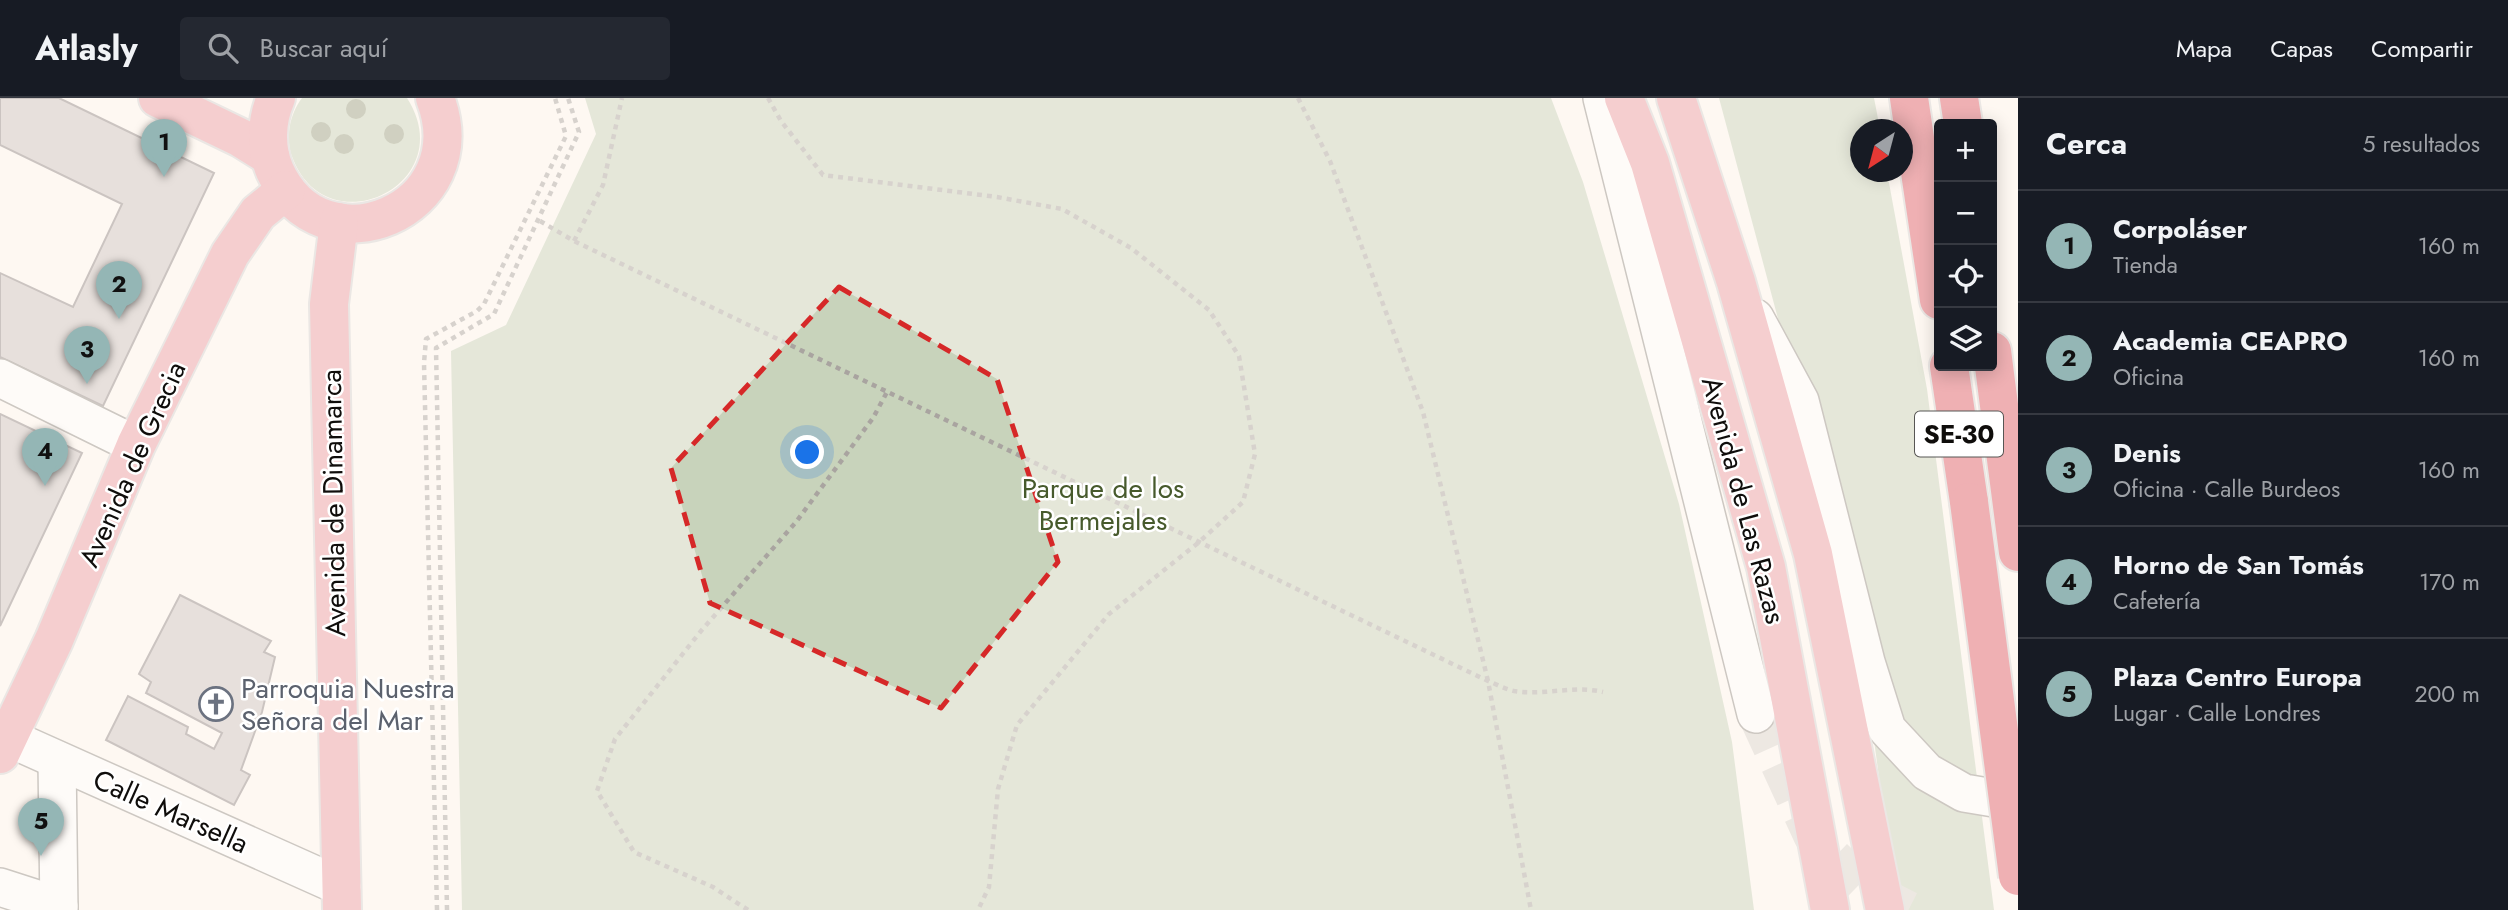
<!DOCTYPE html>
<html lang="es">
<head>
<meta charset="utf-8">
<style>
  body { margin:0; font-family:Jost,sans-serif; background:#242831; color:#f1f3f6 }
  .controls { position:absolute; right:21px; top:21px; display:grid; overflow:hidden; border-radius:7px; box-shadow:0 4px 18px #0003 }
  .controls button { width:63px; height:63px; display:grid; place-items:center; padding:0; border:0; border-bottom:2px solid #363941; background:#171b24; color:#f1f3f6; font:35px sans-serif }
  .compass { position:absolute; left:1850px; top:21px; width:63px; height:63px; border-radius:50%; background:#171b24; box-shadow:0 4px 18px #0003; rotate:216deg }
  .you { position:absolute; left:808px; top:355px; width:24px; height:24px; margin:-18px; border:5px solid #fff; border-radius:50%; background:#1a73e8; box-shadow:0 0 0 10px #1a73e833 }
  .badge { display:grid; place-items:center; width:46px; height:46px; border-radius:50%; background:#94b6b5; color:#111; font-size:23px; font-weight:700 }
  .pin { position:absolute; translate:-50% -58px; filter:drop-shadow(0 2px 4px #0008) }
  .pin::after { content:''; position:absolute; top:37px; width:24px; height:21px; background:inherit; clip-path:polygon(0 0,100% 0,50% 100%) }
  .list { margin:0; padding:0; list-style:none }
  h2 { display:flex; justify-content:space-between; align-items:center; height:91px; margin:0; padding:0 28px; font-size:30px }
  h2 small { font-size:23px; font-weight:400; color:#9ea1a6 }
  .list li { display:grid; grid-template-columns:46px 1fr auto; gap:21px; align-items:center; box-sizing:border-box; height:112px; padding:0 28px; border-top:2px solid #363941 }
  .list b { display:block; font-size:26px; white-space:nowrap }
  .list p { margin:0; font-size:23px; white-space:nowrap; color:#9ea1a6 }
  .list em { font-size:23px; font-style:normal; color:#9ea1a6 }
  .icon { flex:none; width:38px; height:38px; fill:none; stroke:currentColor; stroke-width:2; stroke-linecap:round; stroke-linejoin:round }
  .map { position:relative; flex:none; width:2018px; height:812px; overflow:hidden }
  header { display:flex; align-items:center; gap:42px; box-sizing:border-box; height:98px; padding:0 35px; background:#171b24; border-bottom:2px solid #363941 }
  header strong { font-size:33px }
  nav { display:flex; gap:38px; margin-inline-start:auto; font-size:24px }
  .search { width:490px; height:63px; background:#242831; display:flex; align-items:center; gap:18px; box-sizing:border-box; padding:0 24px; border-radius:7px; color:#9ea1a6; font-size:26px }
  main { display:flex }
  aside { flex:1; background:#171b24 }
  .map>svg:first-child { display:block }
</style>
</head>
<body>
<header>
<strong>Atlasly</strong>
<div class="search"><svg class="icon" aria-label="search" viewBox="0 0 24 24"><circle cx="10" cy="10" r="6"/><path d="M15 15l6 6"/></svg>Buscar aquí</div>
<nav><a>Mapa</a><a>Capas</a><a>Compartir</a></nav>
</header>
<main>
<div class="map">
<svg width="2018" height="812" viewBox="0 0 2018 812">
  <rect width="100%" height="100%" fill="#fef8f2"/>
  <!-- green -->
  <g fill="#c8d3bb">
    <path d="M 302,0 L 407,0 C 462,86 328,150 293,61 C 285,41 289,17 302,0 Z"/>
    <polygon points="585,0 1551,0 1583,84 1679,406 1732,644 1754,812 462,812 451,253 506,227 596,36"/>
    <polygon points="1719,0 1874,0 1880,31 1860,32 1860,74 1887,74 1927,291 1994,812 1897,812 1847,443 1800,303"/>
  </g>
  <!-- building -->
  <g fill="#ccc3c1" stroke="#8f8685" stroke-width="2">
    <polygon points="0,0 59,0 214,75 103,308 0,259 0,175 73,209 122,106 0,47"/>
    <polygon points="0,316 82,355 0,528"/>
    <polygon points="180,497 271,543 264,554 275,559 262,614 241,672 250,677 234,707 106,642 128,598 188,629 186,636 214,651 222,635 146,595 151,584 139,576"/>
  </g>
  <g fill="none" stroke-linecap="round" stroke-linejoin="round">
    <!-- minor-tunnel -->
    <polyline stroke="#dad5cf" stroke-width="37" stroke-dasharray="37 18" stroke-linecap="butt" points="1756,616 1812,738 1866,790 1909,812"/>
    <!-- minor casing -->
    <g stroke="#938e88" stroke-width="40">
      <g id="minor">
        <polyline points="1602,0 1756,616"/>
        <polyline points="1755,220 1800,303 1866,564 1887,631 1927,674 1964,695 2018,704"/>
        <polyline points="0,280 136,347"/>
        <polyline points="0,636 342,789"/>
        <polyline points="57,662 59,812"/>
        <polyline points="0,789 59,808"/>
      </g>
    </g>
    <!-- major casing -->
    <g stroke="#d4d3d3" stroke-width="42">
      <g id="major">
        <polyline points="158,0 241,40 270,58"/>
        <path d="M 276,0 C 266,23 265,50 275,73 C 322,177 478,113 435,0"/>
        <polyline points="1624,0 1650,65 1766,469 1830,812"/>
        <polyline points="1676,0 1736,184 1813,456 1885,812"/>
        <polyline points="339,124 329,206 342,812"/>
        <polyline points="0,656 54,542 136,347 230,156 258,115 286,92"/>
      </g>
    </g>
    <!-- highway casing -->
    <g stroke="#d4d3d3" stroke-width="42">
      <g id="highway">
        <polyline points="1909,0 1939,202"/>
        <polyline points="1959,0 1963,26"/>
        <polyline points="1992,253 2018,454"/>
        <polyline points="1949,268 1969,404"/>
      </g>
    </g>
    <!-- path -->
    <g stroke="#a9a4a0" stroke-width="4.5" stroke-dasharray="5 5" stroke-linecap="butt">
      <polyline points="768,0 781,23 823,77 997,99 1062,111 1131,150 1209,212 1239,258 1255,356 1243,404 1198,445 1109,516 1017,627 998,691 989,789 978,812"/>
      <polyline points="1298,0 1330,63 1423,314 1488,583 1531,812"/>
      <path d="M 540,123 L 574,143 L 1488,583 C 1496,586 1505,591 1514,593 C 1544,598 1573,587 1603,594"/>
      <polyline points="574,143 603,87 622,0"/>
      <polyline points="437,812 424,265 426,241 477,213 484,206 566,38 555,0"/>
      <polyline points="447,812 436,250 494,216 579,34 568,0"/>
      <polyline points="748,812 713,789 634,754 597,693 615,641 701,533 796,424 873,320 887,294"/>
    </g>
    <!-- minor -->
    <use href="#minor" stroke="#fff" stroke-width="37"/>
    <!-- major -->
    <use href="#major" stroke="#eb9ba4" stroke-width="38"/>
    <!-- highway -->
    <use href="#highway" stroke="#dd5967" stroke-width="38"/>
    <!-- highway-bridge casing -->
    <g stroke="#d4d3d3" stroke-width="42" stroke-linecap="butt">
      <polyline id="highway-bridge" points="1969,404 2018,778"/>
    </g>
    <!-- highway-bridge -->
    <use href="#highway-bridge" stroke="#dd5967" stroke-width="38"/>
  </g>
  <!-- trees -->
  <g fill="#99a185">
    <circle cx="356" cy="11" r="10"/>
    <circle cx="321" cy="34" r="10"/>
    <circle cx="394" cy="36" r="10"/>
    <circle cx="344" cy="46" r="10"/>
  </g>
  <!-- marked area -->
  <path d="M0 0H2018V812H0ZM 839,189 L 997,281 L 1058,464 L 941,610 L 710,505 L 671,370 Z" fill="#fef8f2" fill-opacity=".55" fill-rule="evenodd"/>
  <path fill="none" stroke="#d62828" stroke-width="5" stroke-dasharray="14 9" stroke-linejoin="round" d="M 839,189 L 997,281 L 1058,464 L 941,610 L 710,505 L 671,370 Z"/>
  <!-- icons -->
  <defs>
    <g id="church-ring" transform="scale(1.75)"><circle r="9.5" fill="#fff" stroke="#6b7280" stroke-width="1.5"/><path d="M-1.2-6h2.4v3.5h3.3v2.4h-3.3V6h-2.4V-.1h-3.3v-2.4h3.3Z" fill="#6b7280"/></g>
  </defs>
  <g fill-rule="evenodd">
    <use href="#church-ring" x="216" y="606"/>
  </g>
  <g text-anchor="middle" stroke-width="5" stroke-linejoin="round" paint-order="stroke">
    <!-- shield labels -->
    <rect fill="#fff" stroke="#575654" stroke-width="2" x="1915" y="313.5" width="88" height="45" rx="5"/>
    <g font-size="26" font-weight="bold" fill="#0f0d0b">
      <text x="1959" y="345">SE-30</text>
    </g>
    <!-- street labels -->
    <g font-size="28" fill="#0f0d0b" stroke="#fff">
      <text transform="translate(132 366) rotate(-66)" y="10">Avenida de Grecia</text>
      <text transform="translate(1744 402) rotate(75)" y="10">Avenida de Las Razas</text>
      <text transform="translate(333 405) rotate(-91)" y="10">Avenida de Dinamarca</text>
      <text transform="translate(171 713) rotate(24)" y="10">Calle Marsella</text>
    </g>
    <!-- park labels -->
    <g font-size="28" fill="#475a2c" stroke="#fff">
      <text x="1103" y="400">Parque de los<tspan x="1103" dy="32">Bermejales</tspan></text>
    </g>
    <!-- worship labels -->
    <g font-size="28" fill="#5b616d" stroke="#fff" text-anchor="start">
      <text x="241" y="600">Parroquia Nuestra<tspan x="241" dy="32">Señora del Mar</tspan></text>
    </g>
  </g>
</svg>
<div class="controls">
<button>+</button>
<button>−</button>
<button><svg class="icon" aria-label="locate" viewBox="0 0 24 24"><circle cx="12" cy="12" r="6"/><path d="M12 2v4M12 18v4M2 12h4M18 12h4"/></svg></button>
<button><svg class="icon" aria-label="layers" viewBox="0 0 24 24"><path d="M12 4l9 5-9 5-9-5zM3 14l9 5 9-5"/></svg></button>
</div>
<svg class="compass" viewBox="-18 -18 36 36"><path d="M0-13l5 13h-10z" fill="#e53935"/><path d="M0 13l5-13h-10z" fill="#9ea1a6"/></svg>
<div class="you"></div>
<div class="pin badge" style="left:164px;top:79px">1</div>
<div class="pin badge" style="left:119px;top:221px">2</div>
<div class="pin badge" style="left:87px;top:286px">3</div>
<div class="pin badge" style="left:45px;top:388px">4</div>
<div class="pin badge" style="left:41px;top:758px">5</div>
</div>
<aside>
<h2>Cerca<small>5 resultados</small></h2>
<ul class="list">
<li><span class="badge">1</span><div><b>Corpoláser</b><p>Tienda</p></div><em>160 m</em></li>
<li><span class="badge">2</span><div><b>Academia CEAPRO</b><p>Oficina</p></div><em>160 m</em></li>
<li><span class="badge">3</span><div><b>Denis</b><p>Oficina · Calle Burdeos</p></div><em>160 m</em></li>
<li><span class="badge">4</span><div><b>Horno de San Tomás</b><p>Cafetería</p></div><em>170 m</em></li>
<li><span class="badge">5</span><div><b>Plaza Centro Europa</b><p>Lugar · Calle Londres</p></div><em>200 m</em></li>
</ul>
</aside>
</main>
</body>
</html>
